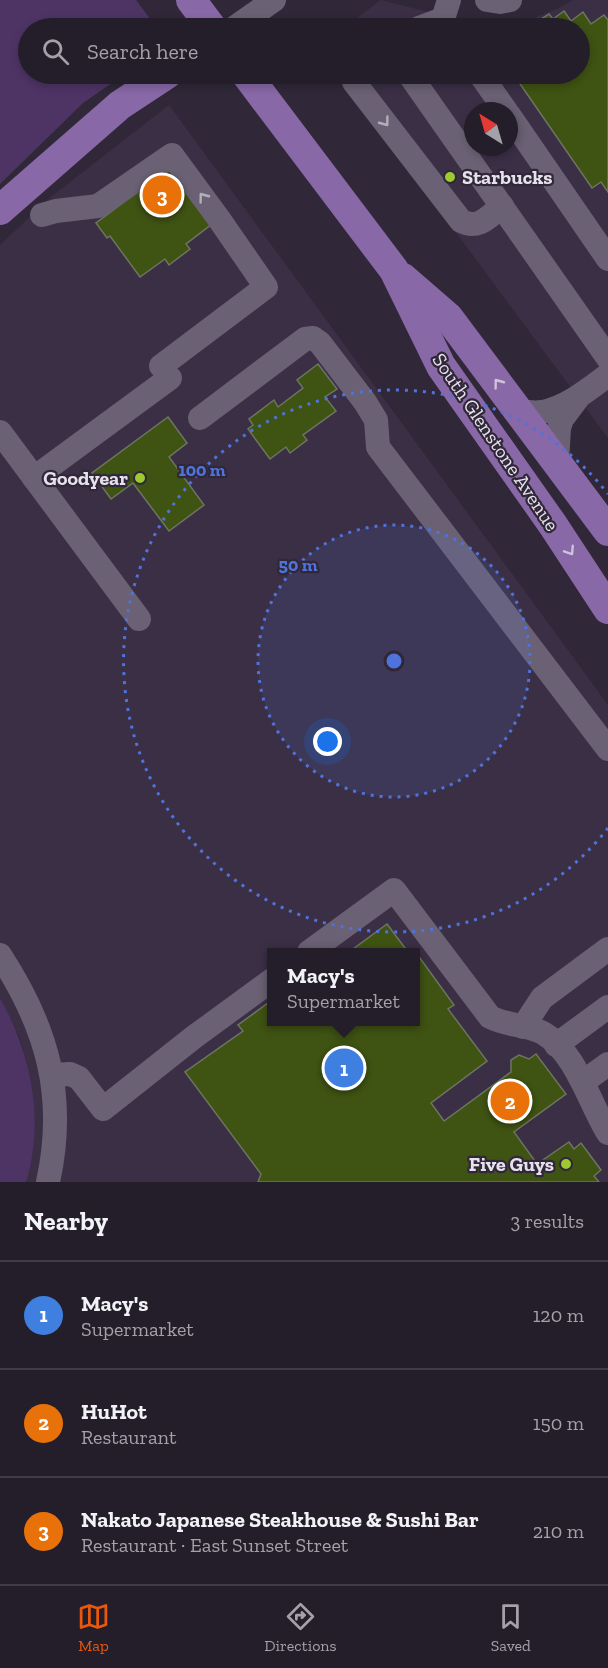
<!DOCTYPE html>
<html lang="en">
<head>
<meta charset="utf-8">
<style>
  body { margin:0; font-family:"Zilla Slab",serif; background:#2c2732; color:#f1f3f6 }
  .compass { position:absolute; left:464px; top:102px; width:54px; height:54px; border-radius:50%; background:#241e2a; box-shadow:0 3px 9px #0003; rotate:323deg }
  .you { position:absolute; left:328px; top:742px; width:21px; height:21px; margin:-15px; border:4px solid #fff; border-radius:50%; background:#1a73e8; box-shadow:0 0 0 9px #1a73e833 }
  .badge { display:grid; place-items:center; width:39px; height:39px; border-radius:50%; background:#ea580c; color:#fff; font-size:20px; font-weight:700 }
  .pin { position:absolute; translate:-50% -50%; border:3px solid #fff; box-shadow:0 2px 6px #0006 }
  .popup { position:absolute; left:267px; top:948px; width:153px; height:78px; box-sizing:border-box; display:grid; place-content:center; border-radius:0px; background:#241e2a; filter:drop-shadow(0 2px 4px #0005); font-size:20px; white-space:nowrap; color:#a3a2a8 }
  .popup b { font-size:22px; color:#f1f3f6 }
  .popup::after { content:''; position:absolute; left:50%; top:100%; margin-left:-12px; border:12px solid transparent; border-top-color:#241e2a }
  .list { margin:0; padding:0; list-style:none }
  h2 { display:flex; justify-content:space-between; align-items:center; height:78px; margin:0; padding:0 24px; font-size:26px }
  h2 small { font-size:20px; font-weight:400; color:#a3a2a8 }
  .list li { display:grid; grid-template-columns:39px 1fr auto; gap:18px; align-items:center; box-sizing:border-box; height:108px; padding:0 24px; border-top:2px solid #413c47 }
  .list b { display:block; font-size:22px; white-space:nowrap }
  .list p { margin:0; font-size:20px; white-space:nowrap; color:#a3a2a8 }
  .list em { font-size:20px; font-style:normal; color:#a3a2a8 }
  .icon { flex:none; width:33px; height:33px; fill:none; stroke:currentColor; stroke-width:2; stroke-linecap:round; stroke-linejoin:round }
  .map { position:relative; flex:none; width:608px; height:1182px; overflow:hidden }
  .search { position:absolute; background:#241e2a; box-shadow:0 3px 9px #0003; left:18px; right:18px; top:18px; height:66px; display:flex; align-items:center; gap:15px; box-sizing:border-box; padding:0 21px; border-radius:33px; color:#a3a2a8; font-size:22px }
  .sheet { height:402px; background:#241e2a }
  nav { display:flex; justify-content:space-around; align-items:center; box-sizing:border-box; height:84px; border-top:2px solid #413c47; background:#241e2a; font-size:16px; color:#a3a2a8 }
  nav a { display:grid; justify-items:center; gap:3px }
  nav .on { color:#ea580c }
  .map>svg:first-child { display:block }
</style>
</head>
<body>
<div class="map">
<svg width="608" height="1182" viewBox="0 0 608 1182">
  <rect width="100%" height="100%" fill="#302838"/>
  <!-- built -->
  <g fill="#3b2f46" fill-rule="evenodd">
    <path d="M 381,0 L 448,17 L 516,25 L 559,8 L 573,0 L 608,0 L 608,438 L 339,74 L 580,74 L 580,28 L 344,28 ZM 473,111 L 509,111 L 509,147 L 473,147 Z"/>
    <path d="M 169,105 L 608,705 L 608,1182 L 26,1182 L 28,1174 L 27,1063 L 20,1039 L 0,998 L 0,245 L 52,196 ZM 272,952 L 416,952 L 416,1022 L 272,1022 Z"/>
  </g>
  <!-- green -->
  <g fill="#4e3465">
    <polygon points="0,0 136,0 157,28 28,28 28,74 125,74 83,103 0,184"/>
    <path d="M 0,998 C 31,1053 45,1120 26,1182 L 0,1182 Z"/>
  </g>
  <!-- building -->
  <g fill="#3f5313" stroke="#6d7561" stroke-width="1.5">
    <polygon points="564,11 571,21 583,12 591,24 604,15 608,20 608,192 601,182 592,188 518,81 530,74 580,74 580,28 527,28 549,14 553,19"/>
    <polygon points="171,167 212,224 186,244 190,249 169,265 165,259 140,277 110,236 107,238 96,223"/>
    <polygon points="318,364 337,389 325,397 336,411 303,435 307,440 290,453 286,447 270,459 248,429 253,425 249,419 274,400 278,407 303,388 297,380"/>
    <polygon points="168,417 187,443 169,457 204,505 169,531 133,483 111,499 92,473"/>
    <polygon points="387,924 408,952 349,952"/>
    <polygon points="417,954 454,1005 448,1009 487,1061 431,1103 444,1121 511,1072 511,1060 519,1055 529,1059 536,1054 566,1094 514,1132 537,1164 569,1142 574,1149 581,1143 601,1170 594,1176 599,1182 258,1182 261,1174 185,1072 243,1031 238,1025 272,1000 272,1022 416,1022"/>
  </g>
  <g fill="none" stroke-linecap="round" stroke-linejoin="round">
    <!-- minor -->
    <g stroke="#6a6174" stroke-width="24">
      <polyline points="487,0 500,2 510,0"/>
      <polyline points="234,28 274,0"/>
      <polyline points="419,28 443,19 449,0"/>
      <path d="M 355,74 L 354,82 L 461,221 C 479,230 488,217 502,206"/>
      <polyline points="409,74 608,358"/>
      <polyline points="480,74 506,111"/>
      <polyline points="509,115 608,259"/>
      <polyline points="42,215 56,211 98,206 172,155 219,219 266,287 161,366"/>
      <path d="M 518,411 C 526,412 535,413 542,412 C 566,408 589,389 608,375"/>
      <polyline points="200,418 305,339 313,338 320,343 365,402 376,420 378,447 608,749"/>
      <polyline points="0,432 139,619"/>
      <polyline points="557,462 559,428 562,419 577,399"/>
      <polyline points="34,478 170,378"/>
      <path d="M 309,952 L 394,890 L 490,1017 C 507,1026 526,1024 543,1033 C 575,1051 590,1104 608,1133"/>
      <path d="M 0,955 C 47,1027 67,1096 48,1182"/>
      <polyline points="523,1027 542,998 608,949"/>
      <polyline points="556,1045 608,1007"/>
      <polyline points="52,1075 70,1074 79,1078 103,1109 194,1037 272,980"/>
      <polyline points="583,1082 608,1064"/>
    </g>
    <!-- major -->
    <g stroke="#8868a6" stroke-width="30">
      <polyline points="191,0 212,28"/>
      <polyline points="246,74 394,270 441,366 553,525 608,609"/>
      <polyline points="0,210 120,105 167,74"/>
      <polyline points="403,278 448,317 608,531"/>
    </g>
  </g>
  <!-- one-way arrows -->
  <defs><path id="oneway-chevron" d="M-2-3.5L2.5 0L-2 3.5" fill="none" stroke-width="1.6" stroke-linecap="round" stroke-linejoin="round" transform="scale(1.5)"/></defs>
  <g stroke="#b4aebc">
    <use href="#oneway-chevron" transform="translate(385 122) rotate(53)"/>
    <use href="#oneway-chevron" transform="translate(203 197) rotate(-127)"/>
  </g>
  <g stroke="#cec3da">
    <use href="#oneway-chevron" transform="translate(498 383) rotate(-127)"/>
    <use href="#oneway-chevron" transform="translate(570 551) rotate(57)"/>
  </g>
  <!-- distance rings -->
  <circle cx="394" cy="661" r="136" fill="#4f73dd" fill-opacity=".12"/>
  <g fill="none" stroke="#4f73dd" stroke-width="3" stroke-dasharray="3 6">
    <circle cx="394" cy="661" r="136"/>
    <path d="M608 828A271 271 0 1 1 608 494"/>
  </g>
  <!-- markers -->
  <g fill="#9dca31" stroke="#302838" stroke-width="2">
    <circle cx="450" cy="177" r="6"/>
    <circle cx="140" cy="478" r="6"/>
    <circle cx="566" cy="1164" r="6"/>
  </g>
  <g text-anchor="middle" stroke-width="4.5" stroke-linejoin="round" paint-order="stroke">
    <!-- poi labels -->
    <g font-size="20" font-weight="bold" fill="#e6e1ec" stroke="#302838" text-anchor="end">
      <text x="462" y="184" text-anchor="start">Starbucks</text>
      <text x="128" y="485">Goodyear</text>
      <text x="554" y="1171">Five Guys</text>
    </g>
    <!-- street labels -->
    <g font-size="20" fill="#e6e1ec" stroke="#302838">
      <text transform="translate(496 442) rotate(56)" y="7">South Glenstone Avenue</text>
    </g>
  </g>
  <circle cx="394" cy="661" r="9" fill="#4f73dd" stroke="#302838" stroke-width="3"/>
  <g font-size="18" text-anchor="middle" font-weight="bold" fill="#4f73dd" stroke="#302838" stroke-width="4.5" stroke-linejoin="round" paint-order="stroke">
    <text x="202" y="476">100 m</text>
    <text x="298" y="571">50 m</text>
  </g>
</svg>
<svg class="compass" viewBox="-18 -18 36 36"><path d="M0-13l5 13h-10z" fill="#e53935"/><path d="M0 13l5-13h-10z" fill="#a3a2a8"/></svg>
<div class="you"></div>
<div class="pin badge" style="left:344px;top:1068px;background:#3f7fe0">1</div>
<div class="popup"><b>Macy's</b>Supermarket</div>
<div class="pin badge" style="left:510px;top:1101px;background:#e8710a">2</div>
<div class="pin badge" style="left:162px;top:195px;background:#e8710a">3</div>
<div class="search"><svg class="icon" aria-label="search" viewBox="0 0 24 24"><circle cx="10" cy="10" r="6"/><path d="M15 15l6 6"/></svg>Search here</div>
</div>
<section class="sheet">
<h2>Nearby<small>3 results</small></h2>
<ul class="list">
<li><span class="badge" style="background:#3f7fe0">1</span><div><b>Macy's</b><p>Supermarket</p></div><em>120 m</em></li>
<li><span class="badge" style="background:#e8710a">2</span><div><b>HuHot</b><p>Restaurant</p></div><em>150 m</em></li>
<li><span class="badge" style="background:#e8710a">3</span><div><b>Nakato Japanese Steakhouse &amp; Sushi Bar</b><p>Restaurant · East Sunset Street</p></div><em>210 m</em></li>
</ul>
</section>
<nav>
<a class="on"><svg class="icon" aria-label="map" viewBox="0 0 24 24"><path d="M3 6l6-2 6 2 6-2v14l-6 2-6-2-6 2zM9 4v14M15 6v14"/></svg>Map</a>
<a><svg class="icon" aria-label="directions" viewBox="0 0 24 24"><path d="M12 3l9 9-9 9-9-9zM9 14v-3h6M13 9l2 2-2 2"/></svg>Directions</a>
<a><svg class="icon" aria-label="saved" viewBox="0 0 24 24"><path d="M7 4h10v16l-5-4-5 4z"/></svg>Saved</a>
</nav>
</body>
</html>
